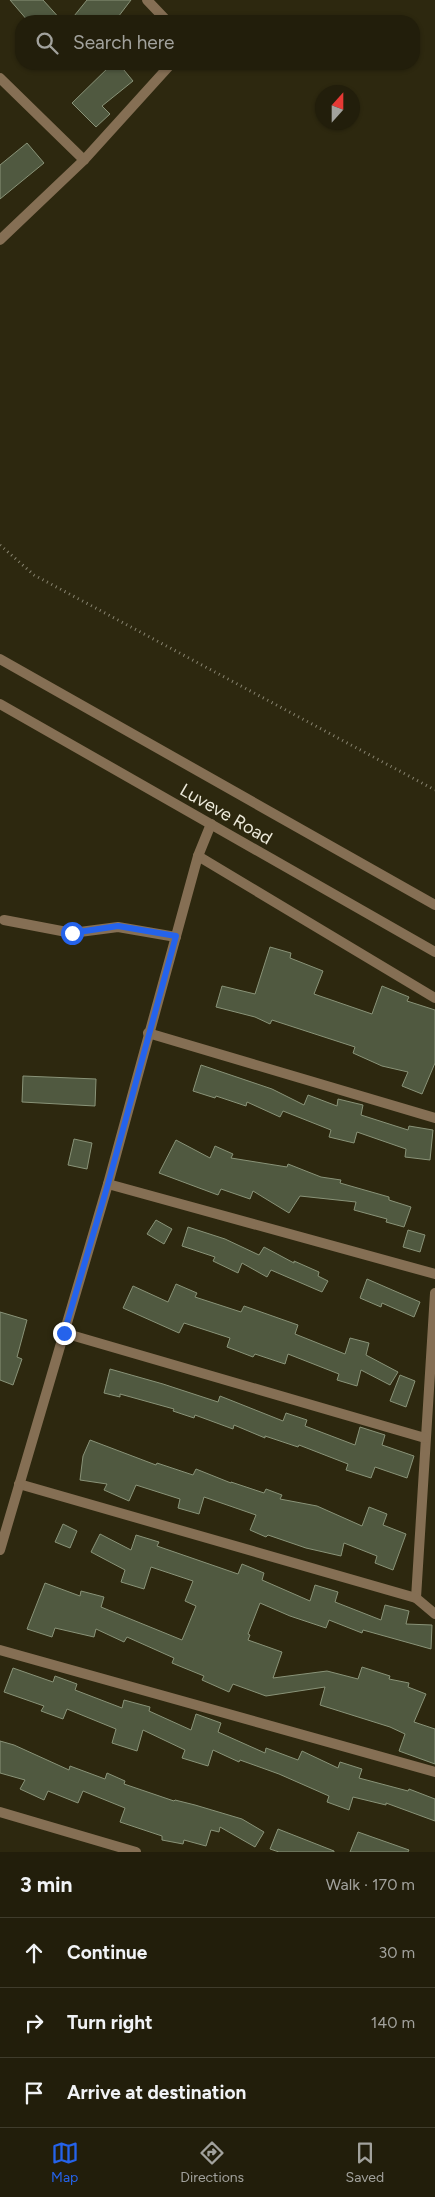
<!DOCTYPE html>
<html lang="en">
<head>
<meta charset="utf-8">
<style>
  body { margin:0; font-family:Figtree,sans-serif; background:#2e2b19; color:#f1f3f6 }
  .compass { position:absolute; left:315px; top:85px; width:45px; height:45px; border-radius:50%; background:#221e0b; box-shadow:0 1px 4px #0004; rotate:21deg }
  .stop { position:absolute; width:15px; height:15px; margin:-11px; border:4px solid #2563eb; border-radius:50%; background:#fff }
  .stop.end { background:#2563eb; border-color:#fff; box-shadow:0 1px 5px #0008 }
  .list { margin:0; padding:0; list-style:none }
  h2 { display:flex; justify-content:space-between; align-items:center; height:65px; margin:0; padding:0 20px; font-size:21px }
  h2 small { font-size:16px; font-weight:400; color:#a2a29d }
  .list li { display:grid; grid-template-columns:32px 1fr auto; gap:15px; align-items:center; box-sizing:border-box; height:70px; padding:0 20px; border-top:1px solid #3f3c2c }
  .list b { display:block; font-size:19px; white-space:nowrap }
  .list em { font-size:16px; font-style:normal; color:#a2a29d }
  .icon { flex:none; width:28px; height:28px; fill:none; stroke:currentColor; stroke-width:2; stroke-linecap:round; stroke-linejoin:round }
  .map { position:relative; flex:none; width:435px; height:1852px; overflow:hidden }
  .search { position:absolute; background:#221e0b; box-shadow:0 1px 4px #0004; left:15px; right:15px; top:15px; height:55px; display:flex; align-items:center; gap:12px; box-sizing:border-box; padding:0 18px; border-radius:20px; color:#a2a29d; font-size:19px }
  .sheet { height:275px; background:#221e0b }
  nav { display:flex; justify-content:space-around; align-items:center; box-sizing:border-box; height:70px; border-top:1px solid #3f3c2c; background:#221e0b; font-size:14px; color:#a2a29d }
  nav a { display:grid; justify-items:center; gap:2px }
  nav .on { color:#2563eb }
  .map>svg:first-child { display:block }
</style>
</head>
<body>
<div class="map">
<svg width="435" height="1852" viewBox="0 0 435 1852">
  <rect width="100%" height="100%" fill="#2d280f"/>
  <!-- building -->
  <g fill="#505940" stroke="#899378">
    <polygon points="10,0 43,0 62,21 28,21"/>
    <polygon points="87,0 131,0 115,21 70,21"/>
    <polygon points="112,64 119,64 133,81 102,106 110,114 96,127 72,103"/>
    <polygon points="27,143 44,163 0,199 0,165"/>
    <polygon points="270,947 291,953 290,958 323,971 314,994 372,1014 382,986 409,997 407,1001 435,1010 435,1063 422,1094 402,1086 408,1072 382,1066 353,1053 355,1047 272,1020 270,1024 255,1017 216,1007 222,986 255,994"/>
    <polygon points="201,1065 272,1089 304,1105 308,1095 337,1106 338,1099 363,1105 361,1115 408,1130 409,1126 433,1130 430,1160 405,1157 406,1149 357,1132 354,1143 329,1137 331,1130 283,1111 280,1117 247,1102 246,1106 216,1096 215,1098 193,1091"/>
    <polygon points="23,1076 96,1079 95,1106 22,1102"/>
    <polygon points="74,1139 92,1143 87,1169 68,1165"/>
    <polygon points="176,1140 210,1158 215,1146 233,1154 231,1158 287,1167 288,1164 321,1177 341,1180 340,1183 389,1197 389,1200 411,1207 404,1227 386,1222 387,1219 354,1210 356,1202 300,1196 289,1213 253,1191 250,1199 221,1189 218,1195 159,1173"/>
    <polygon points="156,1220 172,1229 164,1244 147,1234"/>
    <polygon points="188,1227 225,1239 259,1255 264,1247 294,1263 294,1261 319,1272 318,1276 328,1281 322,1292 271,1270 267,1277 242,1263 238,1273 213,1261 215,1257 182,1246"/>
    <polygon points="408,1230 425,1235 420,1252 403,1247"/>
    <polygon points="367,1279 420,1302 414,1317 382,1303 381,1307 360,1298"/>
    <polygon points="176,1284 197,1293 195,1297 241,1312 244,1306 298,1325 295,1334 345,1354 350,1338 369,1343 366,1355 398,1372 390,1385 361,1370 357,1386 337,1380 339,1374 288,1354 285,1364 255,1354 253,1357 227,1347 230,1338 184,1323 179,1333 123,1308 133,1286 168,1302"/>
    <polygon points="0,1312 27,1320 17,1357 22,1359 13,1385 0,1380"/>
    <polygon points="110,1369 163,1384 218,1402 220,1396 283,1421 286,1413 307,1420 305,1426 355,1445 360,1427 385,1435 382,1445 414,1456 407,1478 375,1467 371,1478 346,1470 348,1464 299,1445 298,1447 265,1436 265,1438 234,1425 233,1429 195,1415 194,1418 173,1411 174,1409 120,1394 120,1397 104,1393"/>
    <polygon points="400,1375 415,1381 406,1407 390,1401"/>
    <polygon points="90,1440 156,1465 157,1463 193,1475 196,1469 231,1483 231,1482 264,1493 266,1489 282,1495 280,1499 317,1506 362,1526 369,1507 387,1514 383,1525 406,1534 393,1570 375,1563 377,1556 344,1543 341,1556 306,1548 268,1535 266,1537 250,1530 256,1515 204,1497 199,1514 178,1508 180,1499 136,1485 129,1501 104,1490 107,1484 80,1480 83,1456"/>
    <polygon points="63,1524 77,1531 70,1548 55,1542"/>
    <polygon points="100,1534 131,1550 136,1535 159,1542 157,1546 238,1574 242,1564 264,1573 262,1580 310,1601 315,1585 338,1592 335,1602 381,1620 385,1605 409,1611 406,1624 432,1625 431,1649 363,1630 362,1633 329,1620 326,1628 290,1616 260,1603 248,1634 250,1635 248,1640 282,1652 273,1678 327,1671 358,1679 362,1667 390,1676 389,1679 409,1683 408,1687 426,1694 414,1722 435,1729 435,1764 399,1751 405,1734 390,1727 320,1705 325,1687 266,1696 233,1684 229,1692 202,1680 204,1676 172,1663 174,1658 127,1637 124,1642 96,1629 94,1637 55,1628 52,1637 27,1629 45,1583 80,1596 81,1591 104,1597 101,1607 182,1640 196,1606 185,1601 193,1581 151,1567 144,1589 121,1582 125,1570 91,1552"/>
    <polygon points="13,1668 53,1682 55,1676 77,1684 75,1690 122,1708 124,1700 150,1707 149,1711 191,1730 196,1714 221,1723 218,1732 265,1753 266,1748 298,1760 302,1751 338,1768 340,1762 362,1769 359,1778 408,1791 409,1789 435,1799 435,1821 386,1803 386,1805 353,1797 349,1810 327,1802 329,1796 279,1774 240,1760 239,1762 213,1750 208,1766 182,1758 185,1750 143,1730 137,1751 112,1743 116,1729 67,1709 63,1719 41,1711 44,1706 4,1692"/>
    <polygon points="0,1741 14,1745 69,1770 70,1766 105,1779 107,1773 125,1781 124,1784 174,1801 175,1800 195,1805 242,1819 264,1832 255,1847 220,1827 219,1832 211,1830 206,1846 184,1840 183,1844 162,1840 162,1836 120,1822 125,1808 83,1791 78,1803 48,1791 44,1800 20,1789 25,1780 0,1773"/>
    <polygon points="278,1829 334,1851 334,1852 279,1852 270,1849"/>
    <polygon points="358,1832 409,1850 408,1852 350,1852"/>
  </g>
  <g fill="none" stroke-linecap="round" stroke-linejoin="round">
    <!-- path -->
    <polyline stroke="#888470" stroke-width="3" stroke-dasharray="1 4" stroke-linecap="butt" points="0,545 34,575 435,790"/>
    <!-- service -->
    <polyline stroke="#856f54" stroke-width="10" points="4,920 72,933 118,927 176,937"/>
    <!-- minor -->
    <g stroke="#856f54" stroke-width="10">
      <polyline points="147,0 167,21"/>
      <polyline points="0,78 84,160"/>
      <polyline points="0,240 84,160 171,64"/>
      <polyline points="198,856 435,998"/>
      <polyline points="148,1033 435,1118"/>
      <polyline points="108,1184 435,1274"/>
      <polyline points="435,1293 416,1598 435,1614"/>
      <polyline points="64,1333 425,1438"/>
      <polyline points="19,1484 416,1598"/>
      <polyline points="0,1550 108,1184 198,856 211,824"/>
      <polyline points="0,1650 435,1772"/>
      <polyline points="0,1812 136,1852"/>
    </g>
    <!-- tertiary -->
    <g stroke="#856f54" stroke-width="10">
      <polyline points="0,659 435,905"/>
      <polyline points="0,704 435,952"/>
    </g>
  </g>
  <g fill="none" stroke-linecap="round" stroke-linejoin="round">
    <!-- route -->
    <polyline stroke="#2563eb" stroke-width="6" points="64,1333 108,1184 176,936 118,926 72,933"/>
  </g>
  <g text-anchor="middle" stroke-width="4" stroke-linejoin="round" paint-order="stroke">
    <!-- street labels -->
    <g font-size="18" fill="#ece9da" stroke="#2d280f">
      <text transform="translate(226 814) rotate(30)" y="6">Luveve Road</text>
    </g>
  </g>
</svg>
<svg class="compass" viewBox="-18 -18 36 36"><path d="M0-13l5 13h-10z" fill="#e53935"/><path d="M0 13l5-13h-10z" fill="#a2a29d"/></svg>
<div class="stop" style="left:72px;top:933px"></div>
<div class="stop end" style="left:64px;top:1333px"></div>
<div class="search"><svg class="icon" aria-label="search" viewBox="0 0 24 24"><circle cx="10" cy="10" r="6"/><path d="M15 15l6 6"/></svg>Search here</div>
</div>
<section class="sheet">
<h2>3 min<small>Walk · 170 m</small></h2>
<ul class="list">
<li><svg class="icon" aria-label="ahead" viewBox="0 0 24 24"><path d="M12 20V5M6 11l6-6 6 6"/></svg><div><b>Continue</b></div><em>30 m</em></li>
<li><svg class="icon" aria-label="right" viewBox="0 0 24 24"><path d="M7 20v-9h11M14 6l5 5-5 5"/></svg><div><b>Turn right</b></div><em>140 m</em></li>
<li><svg class="icon" aria-label="arrive" viewBox="0 0 24 24"><path d="M6 21V4h12l-3 4 3 4H6"/></svg><div><b>Arrive at destination</b></div></li>
</ul>
</section>
<nav>
<a class="on"><svg class="icon" aria-label="map" viewBox="0 0 24 24"><path d="M3 6l6-2 6 2 6-2v14l-6 2-6-2-6 2zM9 4v14M15 6v14"/></svg>Map</a>
<a><svg class="icon" aria-label="directions" viewBox="0 0 24 24"><path d="M12 3l9 9-9 9-9-9zM9 14v-3h6M13 9l2 2-2 2"/></svg>Directions</a>
<a><svg class="icon" aria-label="saved" viewBox="0 0 24 24"><path d="M7 4h10v16l-5-4-5 4z"/></svg>Saved</a>
</nav>
</body>
</html>
